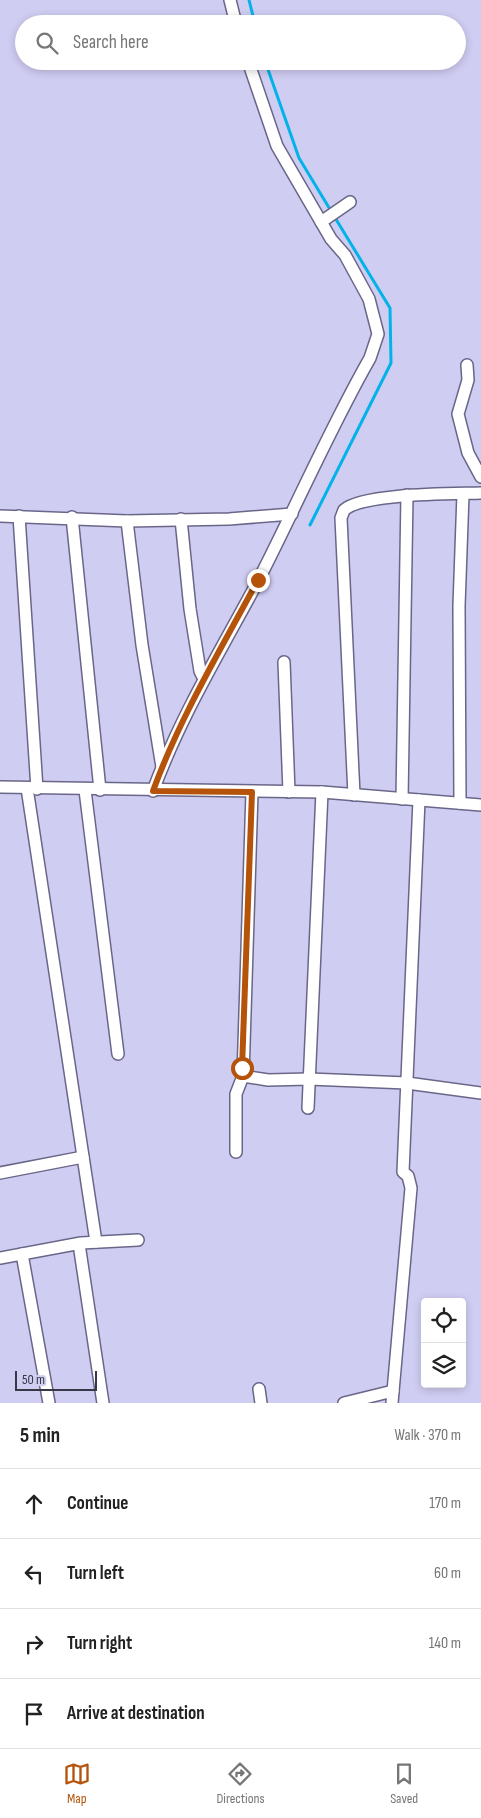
<!DOCTYPE html>
<html lang="en">
<head>
<meta charset="utf-8">
<style>
  body { margin:0; font-family:"Sofia Sans Condensed",sans-serif; background:#f2f2f2; color:#222 }
  .controls { position:absolute; right:15px; bottom:15px; display:grid; overflow:hidden; border-radius:5px; box-shadow:0 2px 8px #0003 }
  .controls button { width:45px; height:45px; display:grid; place-items:center; padding:0; border:0; border-bottom:1px solid #e0e0e0; background:#fff; color:#222; font:25px sans-serif }
  .scale { position:absolute; left:15px; bottom:12px; width:82px; box-sizing:border-box; padding-left:5px; border:2px solid #383746; border-top:0; font-size:14px; line-height:18px; white-space:nowrap; color:#383746; -webkit-text-stroke:4px #d0cdf3; paint-order:stroke }
  .stop { position:absolute; width:15px; height:15px; margin:-11px; border:4px solid #b45309; border-radius:50%; background:#fff }
  .stop.end { background:#b45309; border-color:#fff; box-shadow:0 1px 5px #0008 }
  .list { margin:0; padding:0; list-style:none }
  h2 { display:flex; justify-content:space-between; align-items:center; height:65px; margin:0; padding:0 20px; font-size:21px }
  h2 small { font-size:16px; font-weight:400; color:#767676 }
  .list li { display:grid; grid-template-columns:32px 1fr auto; gap:15px; align-items:center; box-sizing:border-box; height:70px; padding:0 20px; border-top:1px solid #e0e0e0 }
  .list b { display:block; font-size:19px; white-space:nowrap }
  .list em { font-size:16px; font-style:normal; color:#767676 }
  .icon { flex:none; width:28px; height:28px; fill:none; stroke:currentColor; stroke-width:2; stroke-linecap:round; stroke-linejoin:round }
  .map { position:relative; flex:none; width:481px; height:1403px; overflow:hidden }
  .search { position:absolute; background:#fff; box-shadow:0 2px 8px #0003; left:15px; right:15px; top:15px; height:55px; display:flex; align-items:center; gap:12px; box-sizing:border-box; padding:0 18px; border-radius:28px; color:#767676; font-size:19px }
  .sheet { height:345px; background:#fff }
  nav { display:flex; justify-content:space-around; align-items:center; box-sizing:border-box; height:70px; border-top:1px solid #e0e0e0; background:#fff; font-size:14px; color:#767676 }
  nav a { display:grid; justify-items:center; gap:2px }
  nav .on { color:#b45309 }
  .map>svg:first-child { display:block }
</style>
</head>
<body>
<div class="map">
<svg width="481" height="1403" viewBox="0 0 481 1403">
  <rect width="100%" height="100%" fill="#d0cdf3"/>
  <g fill="none" stroke-linecap="round" stroke-linejoin="round">
    <!-- stream -->
    <g stroke="#02b3e9" stroke-width="3">
      <polyline points="249,0 255,24"/>
      <polyline points="265,61 299,158 331,211"/>
      <polyline points="310,525 391,363 390,308 334,216"/>
    </g>
    <!-- minor casing -->
    <g stroke="#696688" stroke-width="14">
      <g id="minor">
        <polyline points="230,0 236,24"/>
        <polyline points="321,222 350,202"/>
        <polyline points="467,365 468,380 458,414 468,453 481,477"/>
        <polyline points="0,516 127,521 229,519 292,514"/>
        <polyline points="19,516 37,789"/>
        <polyline points="72,517 100,790"/>
        <polyline points="181,519 190,609 200,671 204,679"/>
        <polyline points="127,521 142,645 162,767"/>
        <polyline points="284,662 289,792"/>
        <polyline points="0,787 322,792 481,805"/>
        <polyline points="27,788 96,1242"/>
        <polyline points="85,790 118,1054"/>
        <path d="M 153,791 C 180,717 221,650 258,581 C 296,507 329,430 370,358 L 378,334 L 369,299 L 345,255 L 331,239 L 277,146 L 248,61"/>
        <polyline points="252,792 243,1076 268,1080 309,1079 407,1083 481,1093"/>
        <path d="M 354,795 L 341,518 L 344,510 C 363,493 454,494 481,493"/>
        <polyline points="402,799 407,495"/>
        <polyline points="460,803 459,606 463,494"/>
        <polyline points="308,1108 322,792"/>
        <polyline points="236,1152 236,1094 243,1076"/>
        <polyline points="0,1173 83,1157"/>
        <polyline points="79,1244 103,1403"/>
        <polyline points="22,1254 49,1403"/>
        <polyline points="0,1258 81,1243 138,1240"/>
        <polyline points="259,1389 261,1403"/>
        <polyline points="344,1403 393,1391"/>
        <polyline points="392,1403 411,1188 408,1176 403,1172 419,800"/>
      </g>
    </g>
    <!-- minor -->
    <use href="#minor" stroke="#fff" stroke-width="11"/>
  </g>
  <g fill="none" stroke-linecap="round" stroke-linejoin="round">
    <!-- route -->
    <path stroke="#b45309" stroke-width="6" d="M 242,1068 L 252,792 L 153,791 C 180,717 221,649 258,580"/>
  </g>
</svg>
<div class="controls">
<button><svg class="icon" aria-label="locate" viewBox="0 0 24 24"><circle cx="12" cy="12" r="6"/><path d="M12 2v4M12 18v4M2 12h4M18 12h4"/></svg></button>
<button><svg class="icon" aria-label="layers" viewBox="0 0 24 24"><path d="M12 4l9 5-9 5-9-5zM3 14l9 5 9-5"/></svg></button>
</div>
<div class="scale">50 m</div>
<div class="stop" style="left:242px;top:1068px"></div>
<div class="stop end" style="left:258px;top:580px"></div>
<div class="search"><svg class="icon" aria-label="search" viewBox="0 0 24 24"><circle cx="10" cy="10" r="6"/><path d="M15 15l6 6"/></svg>Search here</div>
</div>
<section class="sheet">
<h2>5 min<small>Walk · 370 m</small></h2>
<ul class="list">
<li><svg class="icon" aria-label="ahead" viewBox="0 0 24 24"><path d="M12 20V5M6 11l6-6 6 6"/></svg><div><b>Continue</b></div><em>170 m</em></li>
<li><svg class="icon" aria-label="left" viewBox="0 0 24 24"><path d="M17 20v-9H6M10 6l-5 5 5 5"/></svg><div><b>Turn left</b></div><em>60 m</em></li>
<li><svg class="icon" aria-label="right" viewBox="0 0 24 24"><path d="M7 20v-9h11M14 6l5 5-5 5"/></svg><div><b>Turn right</b></div><em>140 m</em></li>
<li><svg class="icon" aria-label="arrive" viewBox="0 0 24 24"><path d="M6 21V4h12l-3 4 3 4H6"/></svg><div><b>Arrive at destination</b></div></li>
</ul>
</section>
<nav>
<a class="on"><svg class="icon" aria-label="map" viewBox="0 0 24 24"><path d="M3 6l6-2 6 2 6-2v14l-6 2-6-2-6 2zM9 4v14M15 6v14"/></svg>Map</a>
<a><svg class="icon" aria-label="directions" viewBox="0 0 24 24"><path d="M12 3l9 9-9 9-9-9zM9 14v-3h6M13 9l2 2-2 2"/></svg>Directions</a>
<a><svg class="icon" aria-label="saved" viewBox="0 0 24 24"><path d="M7 4h10v16l-5-4-5 4z"/></svg>Saved</a>
</nav>
</body>
</html>
